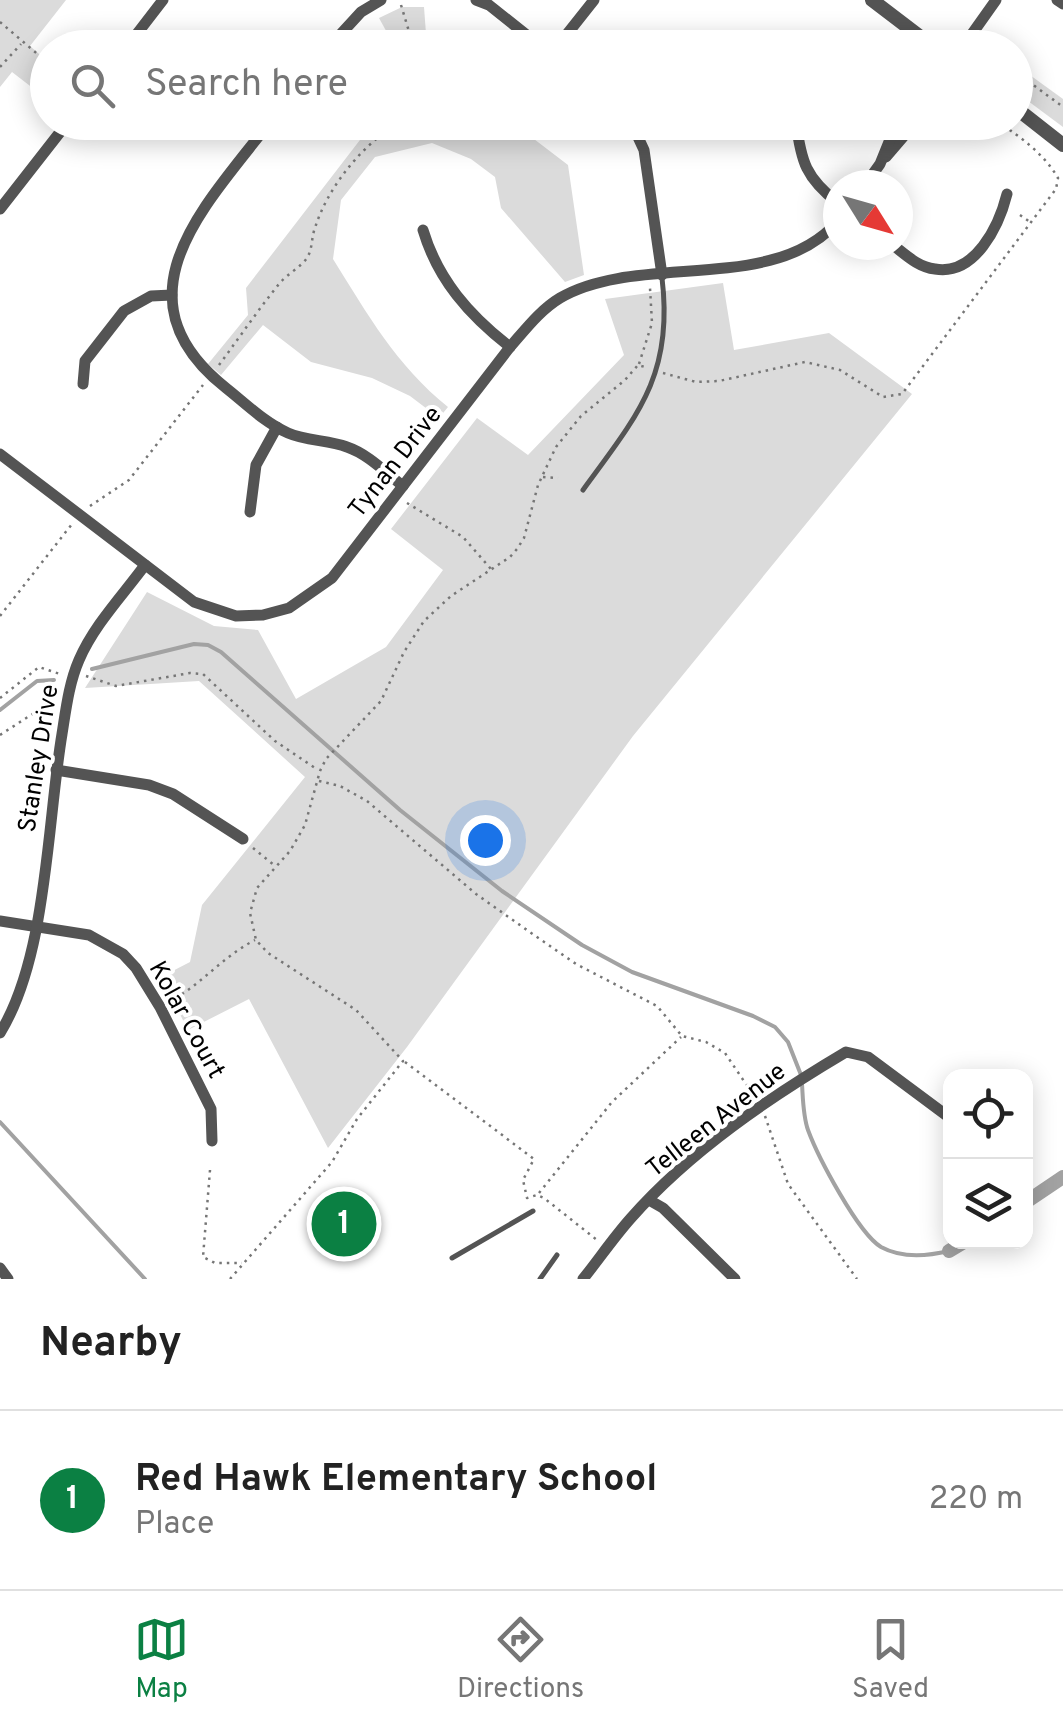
<!DOCTYPE html>
<html lang="en">
<head>
<meta charset="utf-8">
<style>
  body { margin:0; font-family:Overpass,sans-serif; background:#f2f2f2; color:#222 }
  .controls { position:absolute; right:30px; bottom:30px; display:grid; overflow:hidden; border-radius:20px; box-shadow:0 5px 25px #0003 }
  .controls button { width:90px; height:90px; display:grid; place-items:center; padding:0; border:0; border-bottom:2px solid #e0e0e0; background:#fff; color:#222; font:50px sans-serif }
  .compass { position:absolute; left:823px; top:170px; width:90px; height:90px; border-radius:50%; background:#fff; box-shadow:0 5px 25px #0003; rotate:127deg }
  .you { position:absolute; left:485px; top:840px; width:35px; height:35px; margin:-25px; border:8px solid #fff; border-radius:50%; background:#1a73e8; box-shadow:0 0 0 15px #1a73e833 }
  .badge { display:grid; place-items:center; width:65px; height:65px; border-radius:50%; background:#0b8043; color:#fff; font-size:32px; font-weight:700 }
  .pin { position:absolute; translate:-50% -50%; border:5px solid #fff; box-shadow:0 2px 10px #0006 }
  .list { margin:0; padding:0; list-style:none }
  h2 { display:flex; justify-content:space-between; align-items:center; height:130px; margin:0; padding:0 40px; font-size:42px }
  h2 small { font-size:32px; font-weight:400; color:#767676 }
  .list li { display:grid; grid-template-columns:65px 1fr auto; gap:30px; align-items:center; box-sizing:border-box; height:180px; padding:0 40px; border-top:2px solid #e0e0e0 }
  .list b { display:block; font-size:38px; white-space:nowrap }
  .list p { margin:0; font-size:32px; white-space:nowrap; color:#767676 }
  .list em { font-size:32px; font-style:normal; color:#767676 }
  .icon { flex:none; width:55px; height:55px; fill:none; stroke:currentColor; stroke-width:2; stroke-linecap:round; stroke-linejoin:round }
  .map { position:relative; flex:none; width:1063px; height:1279px; overflow:hidden }
  .search { position:absolute; background:#fff; box-shadow:0 5px 25px #0003; left:30px; right:30px; top:30px; height:110px; display:flex; align-items:center; gap:25px; box-sizing:border-box; padding:0 35px; border-radius:55px; color:#767676; font-size:38px }
  .sheet { height:310px; background:#fff }
  nav { display:flex; justify-content:space-around; align-items:center; box-sizing:border-box; height:140px; border-top:2px solid #e0e0e0; background:#fff; font-size:28px; color:#767676 }
  nav a { display:grid; justify-items:center; gap:5px }
  nav .on { color:#0b8043 }
  .map>svg:first-child { display:block }
</style>
</head>
<body>
<div class="map">
<svg width="1063" height="1279" viewBox="0 0 1063 1279">
  <rect width="100%" height="100%" fill="#fff"/>
  <!-- green -->
  <g fill="#dbdbdb">
    <polygon points="0,0 66,0 30,46 47,61 47,99 12,72 0,87"/>
    <polygon points="402,7 424,7 427,47 395,47 379,18"/>
    <polygon points="1016,65 1063,99 1063,127 1016,92"/>
    <path d="M 373,123 L 513,123 L 568,165 L 584,275 L 565,282 L 501,208 L 495,177 L 471,159 L 432,143 L 375,157 L 341,200 L 333,259 C 368,315 396,365 448,407 L 439,418 L 410,396 L 372,378 L 311,362 L 263,325 L 221,375 L 208,364 L 248,315 L 246,288 Z"/>
    <polygon points="723,283 734,350 829,333 912,394 633,736 407,1047 328,1148 249,999 188,1030 161,977 190,962 202,905 305,777 199,681 85,688 147,592 214,626 258,630 296,699 386,647 443,570 391,529 477,418 528,455 624,355 605,299"/>
  </g>
  <g fill="none" stroke-linecap="round" stroke-linejoin="round">
    <!-- stream -->
    <g stroke="#a2a2a2" stroke-width="4">
      <polyline points="92,669 194,644 208,645 221,652 400,810 502,891 582,945 632,972 753,1016 775,1027 788,1042 801,1075"/>
      <polyline points="0,710 37,681 54,680"/>
      <path d="M 802,1084 C 803,1099 803,1116 808,1130 C 818,1157 858,1233 881,1247 C 901,1258 928,1256 949,1251"/>
      <polyline points="0,1122 145,1279"/>
    </g>
    <!-- canal -->
    <g stroke="#a2a2a2" stroke-width="14">
      <polyline points="1026,1202 1063,1177"/>
      <polyline points="949,1251 964,1242"/>
    </g>
    <!-- path -->
    <g stroke="#767676" stroke-width="2.5" stroke-dasharray="2.5 5" stroke-linecap="butt">
      <polyline points="401,5 414,48"/>
      <polyline points="0,22 48,63"/>
      <polyline points="0,67 21,44"/>
      <polyline points="1016,72 1063,107"/>
      <polyline points="1020,215 1030,222"/>
      <polyline points="639,364 652,323 650,288"/>
      <path d="M 219,365 C 239,338 258,310 279,284 C 287,274 300,268 307,258 C 313,248 311,238 315,228 C 327,188 365,140 402,122"/>
      <path d="M 663,373 L 696,382 L 719,381 L 805,362 L 840,370 L 883,397 L 902,394 L 1056,189 L 1058,178 C 1044,154 1022,138 998,122"/>
      <polyline points="543,477 558,478"/>
      <polyline points="407,503 463,537 491,569"/>
      <polyline points="90,506 129,480 203,385"/>
      <polyline points="0,616 72,524"/>
      <polyline points="86,676 116,686 190,673 203,674 275,741 318,770"/>
      <polyline points="0,698 39,667 60,674"/>
      <polyline points="0,735 54,700"/>
      <polyline points="319,781 340,786 367,801 476,894 534,935 576,964 657,1006 682,1036 706,1042 725,1053 754,1096"/>
      <polyline points="253,848 274,865"/>
      <path d="M 169,1002 C 201,985 222,957 255,940"/>
      <polyline points="405,1062 534,1159 523,1180 527,1198 537,1195 544,1198 597,1240"/>
      <polyline points="765,1116 788,1184 857,1279"/>
      <polyline points="210,1170 203,1257 215,1263 242,1263"/>
      <polyline points="539,1193 612,1102 681,1037"/>
      <polyline points="230,1279 332,1162 357,1119 403,1061 356,1010 268,953 256,940 250,913 257,888 290,851 305,825 320,771 326,759 381,701 404,652 424,621 451,596 510,557 517,549 524,538 538,485 556,447 581,416 625,380 638,365 645,367"/>
    </g>
    <!-- service -->
    <g stroke="#545454" stroke-width="5">
      <path d="M 583,490 C 637,416 674,375 662,278"/>
      <polyline points="452,1258 533,1211"/>
      <polyline points="540,1279 557,1255"/>
    </g>
    <!-- minor -->
    <g stroke="#545454" stroke-width="11">
      <polyline points="476,0 489,5 543,48"/>
      <polyline points="1057,0 1063,4"/>
      <polyline points="126,48 163,0"/>
      <polyline points="328,48 361,12 381,0"/>
      <polyline points="556,48 594,0"/>
      <polyline points="962,48 996,0"/>
      <path d="M 270,122 C 206,205 111,297 226,388 C 245,403 265,423 288,433 C 306,441 328,440 347,447 C 368,454 386,473 403,486"/>
      <polyline points="631,122 644,150 662,275"/>
      <path d="M 796,122 C 801,162 806,178 838,203"/>
      <polyline points="886,157 916,122"/>
      <polyline points="865,185 880,164 897,122"/>
      <polyline points="0,209 68,122"/>
      <path d="M 423,230 C 438,280 469,315 510,347"/>
      <path d="M 893,245 C 906,255 918,267 935,269 C 975,276 999,226 1007,194"/>
      <polyline points="83,384 85,361 124,311 151,296 172,295"/>
      <path d="M 0,454 L 194,602 L 236,616 L 263,615 L 289,608 L 332,578 L 510,347 C 525,330 540,310 560,298 C 638,252 775,295 838,221"/>
      <polyline points="250,512 256,465 277,427"/>
      <polyline points="56,770 149,785 173,794 243,839"/>
      <polyline points="0,921 89,935 123,954 136,968 160,1007 211,1109 212,1141"/>
      <path d="M 0,1033 C 47,957 47,824 62,734 C 66,709 69,683 79,660 C 94,625 123,595 145,565"/>
      <polyline points="649,1200 663,1208 735,1279"/>
      <polyline points="0,1268 8,1279"/>
      <path d="M 583,1279 C 599,1259 614,1237 631,1218 C 690,1151 770,1097 846,1052 L 868,1057 L 950,1118"/>
    </g>
    <!-- tertiary -->
    <g stroke="#545454" stroke-width="14">
      <polyline points="872,0 935,48"/>
      <polyline points="1016,108 1063,145"/>
    </g>
  </g>
  <g text-anchor="middle" stroke-width="8" stroke-linejoin="round" paint-order="stroke">
    <!-- street labels -->
    <g font-size="25" fill="#000" stroke="#fff">
      <text transform="translate(394 461) rotate(-52)" y="9">Tynan Drive</text>
      <text transform="translate(37 758) rotate(-81)" y="9">Stanley Drive</text>
      <text transform="translate(188 1019) rotate(61)" y="9">Kolar Court</text>
      <text transform="translate(715 1119) rotate(-38)" y="9">Telleen Avenue</text>
    </g>
  </g>
</svg>
<div class="controls">
<button><svg class="icon" aria-label="locate" viewBox="0 0 24 24"><circle cx="12" cy="12" r="6"/><path d="M12 2v4M12 18v4M2 12h4M18 12h4"/></svg></button>
<button><svg class="icon" aria-label="layers" viewBox="0 0 24 24"><path d="M12 4l9 5-9 5-9-5zM3 14l9 5 9-5"/></svg></button>
</div>
<svg class="compass" viewBox="-18 -18 36 36"><path d="M0-13l5 13h-10z" fill="#e53935"/><path d="M0 13l5-13h-10z" fill="#767676"/></svg>
<div class="you"></div>
<div class="pin badge" style="left:344px;top:1224px">1</div>
<div class="search"><svg class="icon" aria-label="search" viewBox="0 0 24 24"><circle cx="10" cy="10" r="6"/><path d="M15 15l6 6"/></svg>Search here</div>
</div>
<section class="sheet">
<h2>Nearby<small></small></h2>
<ul class="list">
<li><span class="badge">1</span><div><b>Red Hawk Elementary School</b><p>Place</p></div><em>220 m</em></li>
</ul>
</section>
<nav>
<a class="on"><svg class="icon" aria-label="map" viewBox="0 0 24 24"><path d="M3 6l6-2 6 2 6-2v14l-6 2-6-2-6 2zM9 4v14M15 6v14"/></svg>Map</a>
<a><svg class="icon" aria-label="directions" viewBox="0 0 24 24"><path d="M12 3l9 9-9 9-9-9zM9 14v-3h6M13 9l2 2-2 2"/></svg>Directions</a>
<a><svg class="icon" aria-label="saved" viewBox="0 0 24 24"><path d="M7 4h10v16l-5-4-5 4z"/></svg>Saved</a>
</nav>
</body>
</html>
